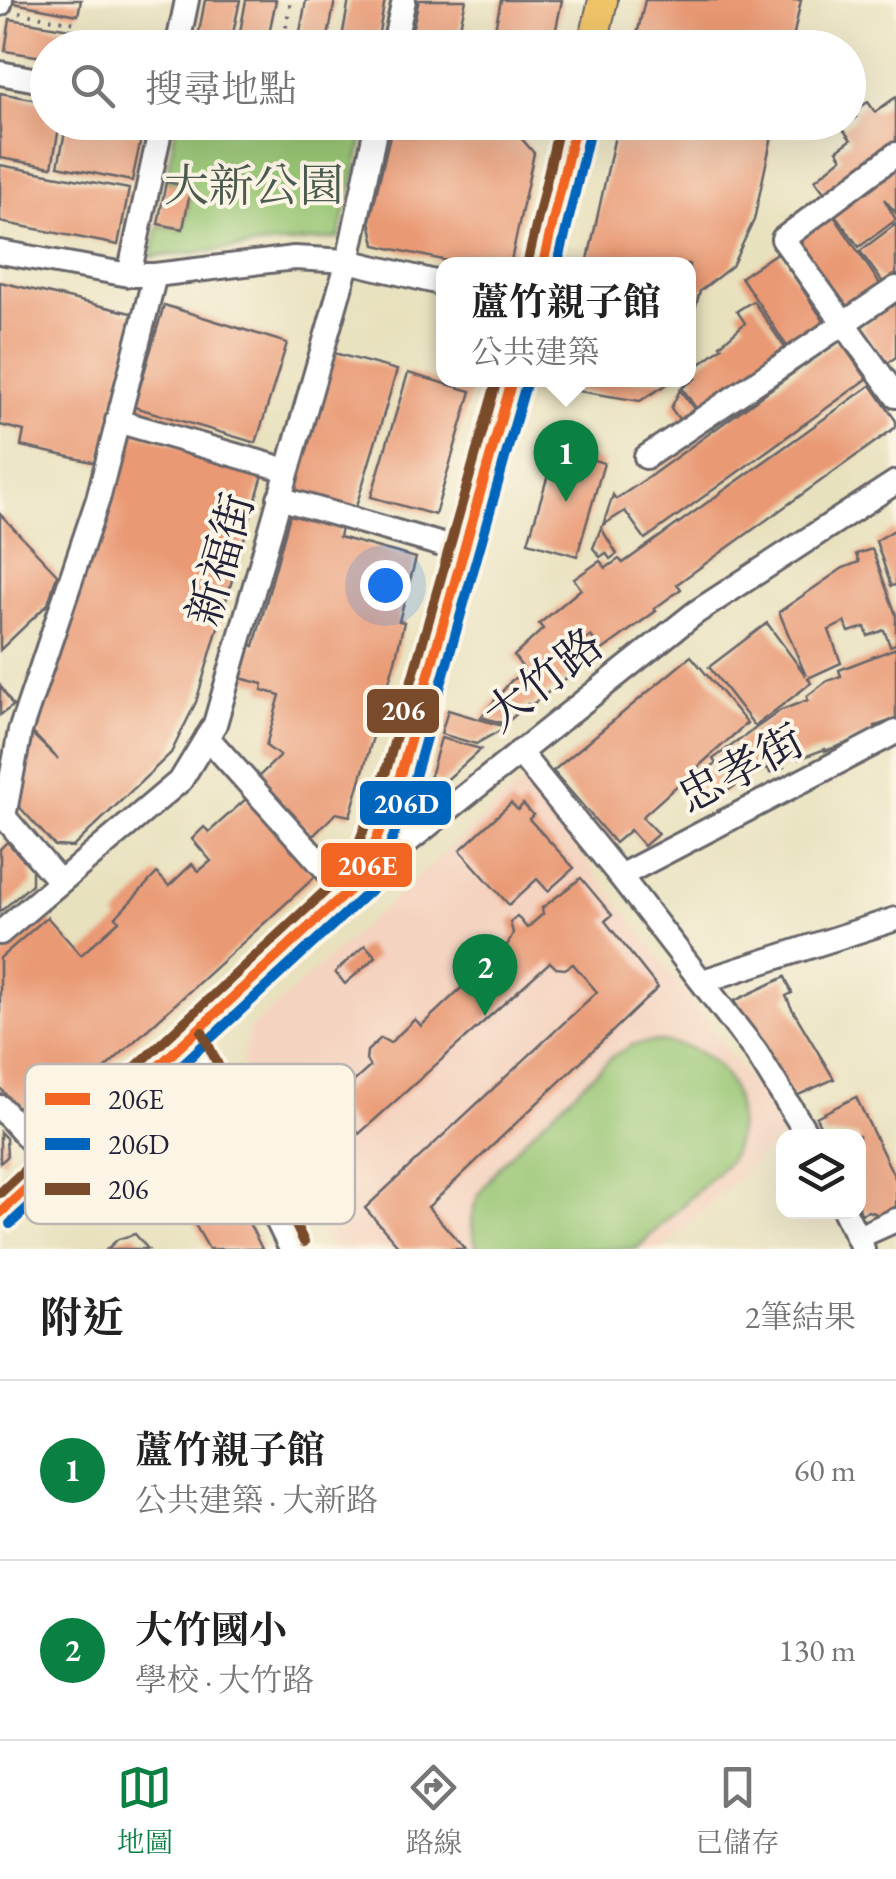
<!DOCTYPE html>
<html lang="zh-TW">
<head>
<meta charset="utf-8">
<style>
  body { margin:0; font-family:"EB Garamond","Noto Serif TC",serif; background:#f2f2f2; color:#222 }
  .controls { position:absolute; right:30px; bottom:30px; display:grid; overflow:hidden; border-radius:20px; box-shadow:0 10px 40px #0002 }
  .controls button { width:90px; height:90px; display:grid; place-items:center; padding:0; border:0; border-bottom:2px solid #e0e0e0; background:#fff; color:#222; font:50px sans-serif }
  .you { position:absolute; left:385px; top:585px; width:35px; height:35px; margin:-25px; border:8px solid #fff; border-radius:50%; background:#1a73e8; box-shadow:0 0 0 15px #1a73e833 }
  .badge { display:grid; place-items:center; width:65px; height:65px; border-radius:50%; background:#0b8043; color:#fff; font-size:32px; font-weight:700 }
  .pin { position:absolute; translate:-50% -82px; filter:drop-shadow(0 2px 5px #0008) }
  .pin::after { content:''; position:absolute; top:52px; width:35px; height:30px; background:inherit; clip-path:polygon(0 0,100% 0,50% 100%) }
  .popup { position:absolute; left:436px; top:257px; width:260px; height:130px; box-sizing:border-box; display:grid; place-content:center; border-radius:20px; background:#fff; filter:drop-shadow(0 2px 8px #0005); font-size:32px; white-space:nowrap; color:#767676 }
  .popup b { font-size:38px; color:#222 }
  .popup::after { content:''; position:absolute; left:50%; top:100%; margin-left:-20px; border:20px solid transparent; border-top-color:#fff }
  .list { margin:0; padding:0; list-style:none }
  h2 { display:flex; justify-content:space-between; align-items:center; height:130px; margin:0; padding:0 40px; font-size:42px }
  h2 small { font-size:32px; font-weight:400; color:#767676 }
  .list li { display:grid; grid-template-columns:65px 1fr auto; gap:30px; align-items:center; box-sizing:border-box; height:180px; padding:0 40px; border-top:2px solid #e0e0e0 }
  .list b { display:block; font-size:38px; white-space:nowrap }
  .list p { margin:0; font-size:32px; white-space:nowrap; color:#767676 }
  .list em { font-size:32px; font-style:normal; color:#767676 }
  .icon { flex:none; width:55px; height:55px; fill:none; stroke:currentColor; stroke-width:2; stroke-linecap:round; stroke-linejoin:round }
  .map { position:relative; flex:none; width:896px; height:1249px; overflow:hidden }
  .search { position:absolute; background:#fff; box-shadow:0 10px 40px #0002; left:30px; right:30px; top:30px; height:110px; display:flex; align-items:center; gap:25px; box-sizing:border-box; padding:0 35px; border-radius:55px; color:#767676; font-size:38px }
  .sheet { height:490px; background:#fff }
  nav { display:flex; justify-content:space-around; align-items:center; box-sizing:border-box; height:140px; border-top:2px solid #e0e0e0; background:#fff; font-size:28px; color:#767676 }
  nav a { display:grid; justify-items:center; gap:5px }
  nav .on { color:#0b8043 }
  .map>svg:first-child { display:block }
</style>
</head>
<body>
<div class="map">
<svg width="896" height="1249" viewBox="0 0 896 1249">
  <rect width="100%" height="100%" fill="#fcf5e5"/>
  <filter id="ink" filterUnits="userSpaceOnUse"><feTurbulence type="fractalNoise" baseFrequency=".01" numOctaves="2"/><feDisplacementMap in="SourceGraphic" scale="20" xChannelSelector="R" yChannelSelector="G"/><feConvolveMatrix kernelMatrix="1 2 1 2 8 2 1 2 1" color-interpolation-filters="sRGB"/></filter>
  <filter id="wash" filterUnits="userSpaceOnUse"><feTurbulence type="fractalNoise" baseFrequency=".0048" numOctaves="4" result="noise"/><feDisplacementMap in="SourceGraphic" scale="40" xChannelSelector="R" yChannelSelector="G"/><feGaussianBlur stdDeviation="2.25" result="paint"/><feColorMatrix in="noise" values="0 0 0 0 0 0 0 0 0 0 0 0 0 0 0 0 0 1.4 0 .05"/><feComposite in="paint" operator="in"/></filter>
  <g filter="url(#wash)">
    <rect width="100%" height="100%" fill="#e8e1be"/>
    <!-- built -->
    <polygon fill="#f4d3c0" points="523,782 607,887 787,1131 662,1249 329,1249 241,1061 249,1030"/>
    <!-- green -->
    <g fill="#99c675" stroke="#5e7458" stroke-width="2.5">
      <polygon points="176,123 367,123 339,238 151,257 158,226 183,230 192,188 166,181"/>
      <path d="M 654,1041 C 667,1043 683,1044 694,1050 C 738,1070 749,1121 729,1161 L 636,1249 L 478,1249 C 472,1235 470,1218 475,1204 C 489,1164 580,1089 613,1056 L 632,1045 Z"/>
    </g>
    <g id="blocks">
      <!-- building -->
      <g fill="#e99973">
        <polygon points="13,0 81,0 78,15 13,3"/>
        <polygon points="205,0 240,0 230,48 196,48"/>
        <polygon points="246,0 276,0 266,48 238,43"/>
        <polygon points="306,0 335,0 326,48 297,48"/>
        <polygon points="349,0 385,0 376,48 340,48"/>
        <polygon points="419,0 466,0 455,48 408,48"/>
        <polygon points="501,0 562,0 552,48 491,48"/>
        <polygon points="645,0 801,0 791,48 634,48"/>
        <polygon points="10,19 76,30 73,48 48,48 48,58 5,51"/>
        <polygon points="0,93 48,102 48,122 60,122 52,167 0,158"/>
        <polygon points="896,97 896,146 826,195 815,180 842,158 837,150 851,140 842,128 856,117 853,112 868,102 875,112"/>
        <polygon points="67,122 86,122 142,134 132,181 58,166"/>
        <polygon points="403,122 451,122 521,138 534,153 511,261 504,264 461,264 375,245 370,220 391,131"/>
        <polygon points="618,122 775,122 754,220 732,266 700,291 690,328 689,264 587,264"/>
        <polygon points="896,164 896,213 884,199 896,220 859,247 832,211"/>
        <polygon points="0,165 129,189 118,245 0,222"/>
        <polygon points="166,182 191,187 183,229 158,224"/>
        <polygon points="832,213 882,287 845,312 796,238"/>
        <polygon points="896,224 896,275 884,284 860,251"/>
        <polygon points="778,252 827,326 790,351 741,277"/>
        <polygon points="0,282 135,314 101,464 21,446 24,431 0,425"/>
        <polygon points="753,301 788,352 700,414 682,388 696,378 691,371 722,347 720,345 745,323 737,311"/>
        <polygon points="896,301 896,357 888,363 861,327"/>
        <polygon points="164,305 287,343 256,443 134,407"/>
        <polygon points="839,340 867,379 645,539 625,511 603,525 613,495 616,499 646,479"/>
        <polygon points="334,353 397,370 355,510 292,495"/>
        <polygon points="408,373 471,391 435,515 371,497"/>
        <polygon points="562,380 674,380 640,401 560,388"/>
        <polygon points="871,385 896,421 896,427 677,584 681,589 654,609 656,611 601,651 591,636 576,647 587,663 530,706 528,704 505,724 481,717 511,681 525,671 514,656 543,629 539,624 581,589 574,579 600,561 606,568 619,559 623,563"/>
        <polygon points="680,390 698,414 683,425 671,408"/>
        <polygon points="127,430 265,468 196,702 171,753 73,847 55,846 15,802 30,732 58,759 30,730"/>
        <polygon points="556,448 604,463 577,556 528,542"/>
        <polygon points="0,514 57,574 48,604 0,650"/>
        <polygon points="290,515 341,528 339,537 416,558 399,621 404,622 395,661 350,816 336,813 313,836 256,779 280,756 266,746 280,695 262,690 263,684 240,678 249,644 254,646"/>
        <polygon points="601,528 617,554 610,559 606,553 600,557 593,548"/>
        <polygon points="896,529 896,585 891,586 876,541"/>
        <polygon points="872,549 896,615 896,644 890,646 884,630 868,636 865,627 849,632 845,622 829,630 841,663 808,678 811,683 755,726 709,667 767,623 806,676 779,612 843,568 859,562 856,554"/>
        <polygon points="896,648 896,719 875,726 876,731 861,738 825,751 825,749 799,759 797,754 782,761 784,767 770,773 768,768 751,775 711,802 695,780 716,764 713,759 781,710 808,700 807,696 827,681 841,676 839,670"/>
        <polygon points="691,656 747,723 642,817 658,834 644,846 630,830 615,843 553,771"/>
        <polygon points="0,685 13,706 0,715"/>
        <polygon points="448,710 506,727 476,744 441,734"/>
        <polygon points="441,738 481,749 441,785 430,776"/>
        <polygon points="247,798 316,876 47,1121 28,1119 0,1088 0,958 47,917 81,955 119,921 116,917 157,873 169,886 192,864 199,871 211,861 192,839 204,827 209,832"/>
        <polygon points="511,803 518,810 523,804 533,815 529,819 574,868 548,891 537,879 509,905 460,850"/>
        <polygon points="7,842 32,869 32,884 0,912 0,849"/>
        <polygon points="581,878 612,915 605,921 658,988 428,1207 465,1249 401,1249 365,1208 597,992 573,964 565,969 556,968 550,962 359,1134 325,1091 334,1084 341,1093 370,1067 366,1060 367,1051 381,1038 390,1043 415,1019 421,1026 508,944 513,933 510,922 517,916 527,928 543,914 542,908"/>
        <polygon points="365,945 376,957 345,984 335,972"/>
        <polygon points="785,977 792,993 786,996 791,1007 834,1079 792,1098 734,1001"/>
        <polygon points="856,1097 896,1180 896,1211 878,1219 875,1213 868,1211 861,1214 859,1208 859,1136 825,1136 816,1117"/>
        <polygon points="170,1103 183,1104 232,1189 262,1249 209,1249 182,1202 175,1206 168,1194 198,1175 179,1142 158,1157 168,1170 156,1179 123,1139"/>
        <polygon points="0,1132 6,1138 7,1157 0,1163"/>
        <polygon points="184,1165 191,1177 170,1190 163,1178"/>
        <polygon points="145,1172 167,1200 146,1216 140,1208 134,1213 121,1197 129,1192 125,1187"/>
        <polygon points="135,1234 148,1249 107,1249 118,1239"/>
      </g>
    </g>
  </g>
  <g filter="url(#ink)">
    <use href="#blocks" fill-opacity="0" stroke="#676569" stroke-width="2.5"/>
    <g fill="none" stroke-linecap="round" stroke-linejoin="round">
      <!-- minor casing -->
      <g stroke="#676569" stroke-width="28">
        <g id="minor">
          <polyline points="0,4 1,0"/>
          <polyline points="177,48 187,0"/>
          <polyline points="393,48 404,0"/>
          <polyline points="0,73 48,82"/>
          <polyline points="540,122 574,129"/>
          <polyline points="896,154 783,239 896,396"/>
          <polyline points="0,252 129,275 155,275 294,258 348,261 444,284"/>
          <polyline points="129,275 162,122"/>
          <polyline points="117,421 287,470"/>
          <polyline points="646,457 896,288"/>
          <polyline points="279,498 463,551"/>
          <polyline points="207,737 346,892"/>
          <polyline points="519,752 620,876 756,1052 808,1136"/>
          <polyline points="0,812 59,881"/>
          <polyline points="4,817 20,731 98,499 155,275"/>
          <polyline points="620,876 896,732"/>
          <polyline points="362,878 695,613 896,482"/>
          <polyline points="0,933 181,780 215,724 348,261 377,122"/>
          <polyline points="703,981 896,919"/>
          <polyline points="189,1039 291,1249"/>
          <polyline points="0,1107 51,1163"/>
          <polyline points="845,1212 863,1249"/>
          <polyline points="858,1237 896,1220"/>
        </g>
      </g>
      <!-- major casing -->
      <g stroke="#676569" stroke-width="32">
        <g id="major">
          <polyline points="592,48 603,0"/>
          <polyline points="543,264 576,122"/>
          <polyline points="0,1213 362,878 400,776 512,380"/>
        </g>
      </g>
      <!-- path -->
      <g stroke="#676569" stroke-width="4" stroke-dasharray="2.5 8" stroke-linecap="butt">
        <polyline points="19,13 76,23"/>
        <polyline points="282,48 291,0"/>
      </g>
      <!-- minor -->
      <use href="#minor" stroke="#fff" stroke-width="22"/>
      <!-- major -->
      <use href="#major" stroke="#efc469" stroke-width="28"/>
      <!-- bus-1 casing -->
      <g stroke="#fcf5e5" stroke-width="18">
        <g id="bus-1">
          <polyline points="543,264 576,122"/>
          <polyline points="0,1213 362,878 400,776 512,380"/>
        </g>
      </g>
      <!-- bus-2 casing -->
      <g stroke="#fcf5e5" stroke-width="18">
        <g id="bus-2">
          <polyline points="558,264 591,125"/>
          <polyline points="10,1224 375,886 414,780 526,384"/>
        </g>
      </g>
      <!-- bus-3 casing -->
      <g stroke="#fcf5e5" stroke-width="18">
        <g id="bus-3">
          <polyline points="528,261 560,122"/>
          <polyline points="202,1032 304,1242"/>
          <polyline points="0,1193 349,869 386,771 497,380"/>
        </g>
      </g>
      <!-- bus-1 -->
      <use href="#bus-1" stroke="#f26522" stroke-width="10"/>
      <!-- bus-2 -->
      <use href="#bus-2" stroke="#0065bd" stroke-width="10"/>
      <!-- bus-3 -->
      <use href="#bus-3" stroke="#7a4b2a" stroke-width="10"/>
    </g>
  </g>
  <g text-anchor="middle" stroke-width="8" stroke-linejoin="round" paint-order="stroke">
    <!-- park labels -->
    <g font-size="45" fill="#4c5b4f" stroke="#fcf5e5">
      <text x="254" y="201">大新公園</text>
    </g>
    <!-- street labels -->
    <g font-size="45" fill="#22223b" stroke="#fcf5e5">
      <text transform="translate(220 559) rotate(-74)" y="16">新福街</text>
      <text transform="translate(543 679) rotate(-38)" y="16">大竹路</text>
      <text transform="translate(740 768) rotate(-28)" y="16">忠孝街</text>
    </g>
  </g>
  <!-- legend -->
  <rect x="25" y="1064" width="330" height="160" rx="15" fill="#fcf5e5" stroke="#bbb6b2" stroke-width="2.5"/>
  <rect x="45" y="1093" width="45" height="12" fill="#f26522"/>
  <rect x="45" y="1138" width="45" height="12" fill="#0065bd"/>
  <rect x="45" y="1183" width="45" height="12" fill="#7a4b2a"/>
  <g font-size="28" fill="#22223b">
    <text x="108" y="1109">206E</text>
    <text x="108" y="1154">206D</text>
    <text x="108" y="1199">206</text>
  </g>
  <g stroke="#fcf5e5" stroke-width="4">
    <rect x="365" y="687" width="76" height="48" rx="10" fill="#7a4b2a"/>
    <rect x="358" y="779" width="95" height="48" rx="10" fill="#0065bd"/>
    <rect x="319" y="841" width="95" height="48" rx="10" fill="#f26522"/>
  </g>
  <g font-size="28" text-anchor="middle" font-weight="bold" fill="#fff">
    <text x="403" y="720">206</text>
    <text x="406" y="813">206D</text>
    <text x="367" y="875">206E</text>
  </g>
</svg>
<div class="controls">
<button><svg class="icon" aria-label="layers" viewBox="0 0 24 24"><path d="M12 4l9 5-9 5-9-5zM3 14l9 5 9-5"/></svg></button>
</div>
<div class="you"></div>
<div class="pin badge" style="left:566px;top:502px">1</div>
<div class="popup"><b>蘆竹親子館</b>公共建築</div>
<div class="pin badge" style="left:485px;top:1016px">2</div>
<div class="search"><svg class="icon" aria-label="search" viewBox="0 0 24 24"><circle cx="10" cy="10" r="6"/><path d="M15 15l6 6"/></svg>搜尋地點</div>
</div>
<section class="sheet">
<h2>附近<small>2筆結果</small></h2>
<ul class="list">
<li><span class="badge">1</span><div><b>蘆竹親子館</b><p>公共建築 · 大新路</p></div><em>60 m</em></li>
<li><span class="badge">2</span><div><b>大竹國小</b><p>學校 · 大竹路</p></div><em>130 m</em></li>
</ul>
</section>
<nav>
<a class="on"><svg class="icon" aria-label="map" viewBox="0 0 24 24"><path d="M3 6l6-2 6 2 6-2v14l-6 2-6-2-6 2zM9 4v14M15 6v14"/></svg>地圖</a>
<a><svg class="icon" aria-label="directions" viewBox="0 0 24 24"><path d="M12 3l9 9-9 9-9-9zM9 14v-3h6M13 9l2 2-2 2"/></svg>路線</a>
<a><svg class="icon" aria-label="saved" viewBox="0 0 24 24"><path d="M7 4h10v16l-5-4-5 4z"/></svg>已儲存</a>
</nav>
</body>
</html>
